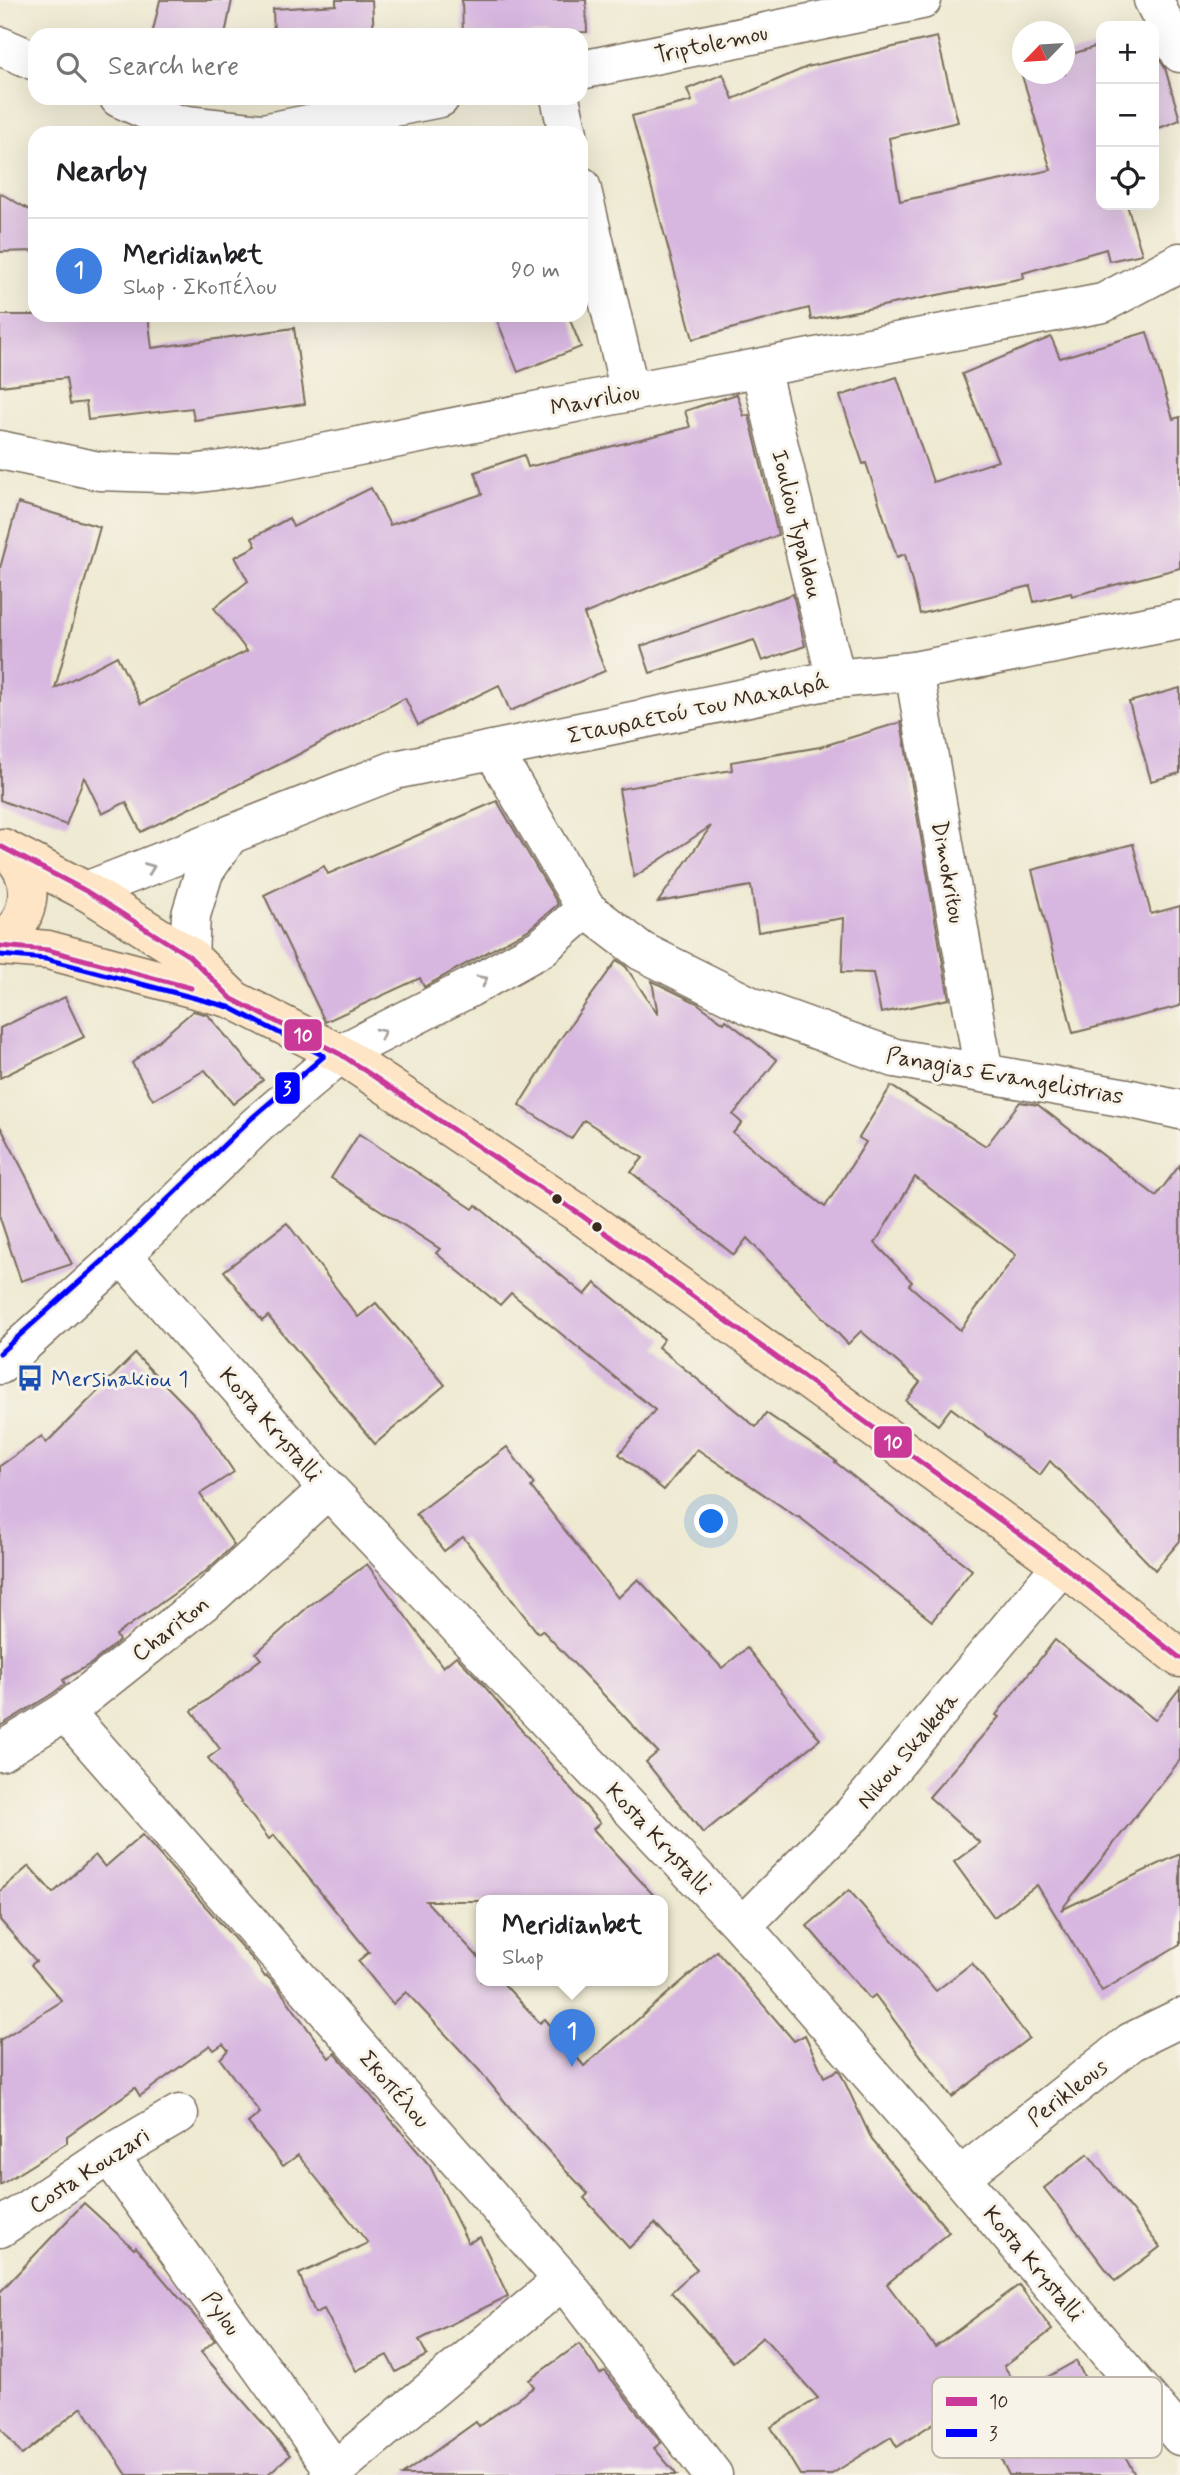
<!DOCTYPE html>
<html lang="en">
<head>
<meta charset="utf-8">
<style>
  body { margin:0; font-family:Mynerve,sans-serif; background:#f2f2f2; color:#202124 }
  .controls { position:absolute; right:21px; top:21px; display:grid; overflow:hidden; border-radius:14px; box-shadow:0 7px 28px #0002 }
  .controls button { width:63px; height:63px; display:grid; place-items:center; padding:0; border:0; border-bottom:2px solid #e0e0e0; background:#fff; color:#202124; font:35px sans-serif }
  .compass { position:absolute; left:1012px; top:21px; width:63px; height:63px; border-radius:50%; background:#fff; box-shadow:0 7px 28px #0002; rotate:245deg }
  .you { position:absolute; left:712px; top:1522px; width:24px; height:24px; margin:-18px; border:5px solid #fff; border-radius:50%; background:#1a73e8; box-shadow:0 0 0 10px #1a73e833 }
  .badge { display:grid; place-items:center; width:46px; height:46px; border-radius:50%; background:#1f6fb2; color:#fff; font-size:23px; font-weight:700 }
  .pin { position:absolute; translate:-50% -58px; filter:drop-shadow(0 2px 4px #0008) }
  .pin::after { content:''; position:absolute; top:37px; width:24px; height:21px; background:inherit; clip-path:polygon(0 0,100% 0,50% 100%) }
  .popup { position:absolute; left:476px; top:1895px; width:192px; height:91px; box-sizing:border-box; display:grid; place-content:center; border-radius:14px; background:#fff; filter:drop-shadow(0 2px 5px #0005); font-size:23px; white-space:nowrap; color:#757577 }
  .popup b { font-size:26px; color:#202124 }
  .popup::after { content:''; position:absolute; left:50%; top:100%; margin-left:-14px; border:14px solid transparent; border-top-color:#fff }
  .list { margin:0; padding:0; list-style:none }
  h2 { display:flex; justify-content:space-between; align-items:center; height:91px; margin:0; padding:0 28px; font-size:30px }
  h2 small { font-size:23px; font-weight:400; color:#757577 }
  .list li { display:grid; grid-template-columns:46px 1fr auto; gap:21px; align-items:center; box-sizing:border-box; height:105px; padding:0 28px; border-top:2px solid #e0e0e0 }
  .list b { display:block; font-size:26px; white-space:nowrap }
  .list p { margin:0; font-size:23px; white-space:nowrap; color:#757577 }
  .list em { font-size:23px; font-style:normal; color:#757577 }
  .icon { flex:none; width:38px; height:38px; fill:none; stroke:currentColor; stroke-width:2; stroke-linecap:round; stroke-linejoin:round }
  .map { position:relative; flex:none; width:1180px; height:2475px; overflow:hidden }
  .search { position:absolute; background:#fff; box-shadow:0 7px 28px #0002; left:28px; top:28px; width:560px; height:77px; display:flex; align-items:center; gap:18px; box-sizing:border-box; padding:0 24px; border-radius:21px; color:#757577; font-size:26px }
  .panel { position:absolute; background:#fff; box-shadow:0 7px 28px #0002; left:28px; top:126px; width:560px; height:196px; border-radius:21px }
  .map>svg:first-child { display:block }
</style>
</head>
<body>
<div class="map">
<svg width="1180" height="2475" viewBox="0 0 1180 2475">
  <rect width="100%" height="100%" fill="#f7f3e8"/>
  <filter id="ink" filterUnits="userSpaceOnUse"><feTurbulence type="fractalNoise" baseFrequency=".0143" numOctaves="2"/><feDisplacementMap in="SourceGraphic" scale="14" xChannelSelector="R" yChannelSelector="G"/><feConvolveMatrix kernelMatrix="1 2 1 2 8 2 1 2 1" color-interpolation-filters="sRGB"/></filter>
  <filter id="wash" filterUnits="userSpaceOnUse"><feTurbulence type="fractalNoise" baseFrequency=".00686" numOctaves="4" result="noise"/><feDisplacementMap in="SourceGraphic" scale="28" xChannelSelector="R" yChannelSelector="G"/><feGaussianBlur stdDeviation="1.57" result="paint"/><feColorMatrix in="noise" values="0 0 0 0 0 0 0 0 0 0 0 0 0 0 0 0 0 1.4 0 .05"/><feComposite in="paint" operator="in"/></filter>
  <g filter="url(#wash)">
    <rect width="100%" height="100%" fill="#eee9d0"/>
    <g id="blocks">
      <!-- building -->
      <g fill="#d7b6e0" fill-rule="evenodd">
        <polygon points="160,0 232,0 225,35 152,35"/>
        <polygon points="336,0 372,0 374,35 274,35 273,9 336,5"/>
        <polygon points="462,0 586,0 587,32 463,35"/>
        <polygon points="937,37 958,122 889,138 900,201 1051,170 1020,69 1023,69 1023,74 1065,74 1065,56 1101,45 1101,205 1127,205 1142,254 1109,261 1106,249 1023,273 1024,278 811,320 809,308 693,339 632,116 692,101 687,89 723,74 733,99 807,67"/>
        <polygon points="1154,50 1165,68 1180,120 1154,130"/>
        <polygon points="0,193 35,213 35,251 0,252"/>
        <polygon points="0,315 148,315 152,348 294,328 305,404 194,420 192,408 88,420 86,402 70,404 66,378 0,386"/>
        <polygon points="495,315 568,315 581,347 518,372"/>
        <polygon points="1147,332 1173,419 1180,417 1180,568 1072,596 1071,593 1034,602 1030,586 920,614 905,554 897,557 866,463 863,464 840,396 897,377 933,482 998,461 962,374 1051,337 1060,358"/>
        <polygon points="737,394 744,416 749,415 778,535 584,614 605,671 510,711 499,685 418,725 405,698 284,762 141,832 126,802 102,814 84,777 66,825 0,800 0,568 18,503 100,527 55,688 117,656 141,704 247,651 214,608 248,581 235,557 256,546 252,538 289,518 293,527 371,488 390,525 482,494 475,472 524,455 528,467 690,427 685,411"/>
        <polygon points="793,594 805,646 762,661 754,640 650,673 641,646"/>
        <polygon points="1180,688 1180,773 1151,781 1129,702"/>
        <polygon points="901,722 949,999 881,1013 873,973 842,972 844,918 758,932 751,886 658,902 711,826 634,877 619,789 732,770 731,762 820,747"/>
        <polygon points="497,801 558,904 528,930 424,987 420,978 325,1022 264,895 324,866 328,874"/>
        <polygon points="1133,844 1151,914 1180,906 1180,1006 1073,1033 1032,870"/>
        <path d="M 617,960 L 626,967 L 658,1015 L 652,981 L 697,1003 L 724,1023 L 726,1020 L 777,1060 L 733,1115 L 742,1123 L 733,1133 L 825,1207 L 866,1142 L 859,1138 L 891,1086 L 986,1146 L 1020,1102 L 1038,1105 L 1156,1196 L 1180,1165 L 1180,1541 L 1155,1570 L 1050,1461 L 1040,1475 L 951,1408 L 938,1425 L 906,1401 L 920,1382 L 861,1331 L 848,1344 L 747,1238 L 734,1255 L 631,1172 L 643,1158 L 584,1120 L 571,1139 L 519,1105 L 561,1038 ZM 915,1177 L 1016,1255 L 960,1330 L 909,1285 L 912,1282 L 875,1243 Z"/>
        <polygon points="65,997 84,1037 0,1078 0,1028"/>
        <polygon points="193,1011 208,1015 263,1080 233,1104 205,1070 153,1100 132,1063"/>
        <polygon points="0,1126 72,1264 21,1281 0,1218"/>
        <polygon points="359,1134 473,1209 476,1205 585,1295 595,1283 664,1339 658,1347 756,1427 766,1413 836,1461 835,1462 972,1570 932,1621 798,1516 797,1517 697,1449 664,1490 619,1454 655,1410 511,1293 500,1305 436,1253 440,1249 331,1178"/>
        <polygon points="287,1223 358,1317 376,1303 445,1385 375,1444 268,1316 262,1321 224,1271"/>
        <polygon points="135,1354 196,1416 234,1472 200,1494 234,1545 206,1571 116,1635 119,1641 92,1663 63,1680 65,1684 52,1694 0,1726 0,1466 42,1436 46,1443"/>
        <polygon points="507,1447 534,1484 531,1487 618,1598 638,1579 722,1668 747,1648 820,1739 703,1833 646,1762 658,1752 542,1630 538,1633 463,1537 444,1551 416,1514"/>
        <polygon points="367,1564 443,1667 456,1656 480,1681 600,1823 593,1829 659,1901 426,1901 481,1960 481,1981 501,1981 540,2023 545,2019 584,2066 717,1951 794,2041 805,2035 824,2077 838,2070 840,2072 872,2140 949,2232 887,2284 935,2347 1019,2285 1052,2330 1004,2366 1021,2392 1076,2361 1135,2475 1009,2475 994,2445 974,2456 952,2411 897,2447 891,2437 830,2475 800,2475 771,2427 818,2398 763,2337 733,2362 671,2292 697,2269 655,2223 629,2248 584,2198 588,2194 520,2120 479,2070 406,1992 393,2004 358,1961 369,1952 274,1835 269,1839 208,1758 220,1749 192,1711 261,1659 256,1653 309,1606"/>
        <polygon points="1055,1640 1155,1720 1180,1688 1180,1760 1061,1910 1180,1854 1180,1944 1102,1991 1037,1885 994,1917 954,1862 980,1843 929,1797 999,1717 996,1715"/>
        <polygon points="142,1835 255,1962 265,1977 267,1976 279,1989 329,2058 335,2053 430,2166 468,2243 480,2237 508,2296 419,2340 427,2355 396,2372 387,2355 356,2371 324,2309 315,2313 299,2274 368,2243 298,2155 283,2166 248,2123 260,2113 220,2059 228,2050 223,2044 214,2050 210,2045 140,2096 135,2088 67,2136 67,2143 0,2185 0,2040 62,2001 31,1965 36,1961 0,1920 0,1891 29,1866 53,1893 95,1855 105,1867"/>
        <polygon points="849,1890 936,1991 972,1963 1029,2038 952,2097 875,1995 870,1999 807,1926"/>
        <polygon points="1088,2154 1160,2247 1115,2281 1044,2188"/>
        <polygon points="84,2203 134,2249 136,2247 215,2340 201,2352 290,2455 267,2475 127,2475 82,2407 22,2455 0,2427 0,2292"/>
        <polygon points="579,2344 600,2374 605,2371 661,2443 654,2448 677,2475 402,2475 476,2422 479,2426 534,2387 529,2380"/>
      </g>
    </g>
  </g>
  <g filter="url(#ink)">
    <use href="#blocks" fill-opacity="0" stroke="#7a6d5c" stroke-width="2"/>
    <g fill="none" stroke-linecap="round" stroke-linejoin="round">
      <!-- street casing -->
      <g stroke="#7a6d5c" stroke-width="41">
        <g id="street">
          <polyline points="1153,0 1180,53"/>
          <polyline points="0,46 35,61"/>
          <polyline points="581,70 922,0"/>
          <polyline points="119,98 177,124 260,133"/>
          <polyline points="560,98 568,133"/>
          <polyline points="263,133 440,98"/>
          <polyline points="581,186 630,392"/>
          <polyline points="760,368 836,679"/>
          <polyline points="0,450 99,471 192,474 273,463 630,392 1103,303 1180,262"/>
          <polyline points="914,671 984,1073"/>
          <polyline points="493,750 586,909 641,951 753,1007 895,1058 1127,1098 1180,1110"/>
          <polyline points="86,891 395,770 836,679 914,671 1180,620"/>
          <polyline points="189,956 191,915 204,872 228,837"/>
          <polyline points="122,1255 328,1489 742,1926 960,2177 1180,2436"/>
          <polyline points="0,1365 122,1255 258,1124 340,1054 469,988 541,948 586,909"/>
          <polyline points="65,1712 563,2280 713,2475"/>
          <polyline points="0,1752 65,1712 212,1595 328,1489"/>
          <polyline points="742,1926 853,1814 1062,1565"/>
          <polyline points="109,2155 335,2471"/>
          <polyline points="960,2177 1131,2042 1180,2018"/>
          <polyline points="0,2228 109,2155 179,2114"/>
          <polyline points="329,2475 563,2280"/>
        </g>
      </g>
      <!-- secondary casing -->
      <g stroke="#7a6d5c" stroke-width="41">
        <g id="secondary">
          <polyline points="7,850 86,891 189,956 231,997"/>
          <path d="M 0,943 C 33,919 39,874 3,848"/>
          <polyline points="0,946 48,950 232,999 340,1054 581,1215 1062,1565 1180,1658"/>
        </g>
      </g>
      <!-- street -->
      <use href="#street" stroke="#fff" stroke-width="38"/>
      <!-- secondary -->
      <use href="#secondary" stroke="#fde5c5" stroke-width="38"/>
      <!-- bus-1 casing -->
      <g stroke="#f7f3e8" stroke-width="10">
        <g id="bus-1">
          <polyline points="0,846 86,891 189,956 232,999 340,1054 581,1215 1062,1565 1180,1658"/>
          <polyline points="0,946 48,950 191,988"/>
        </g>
      </g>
      <!-- bus-2 casing -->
      <g stroke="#f7f3e8" stroke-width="10">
        <polyline id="bus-2" points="0,955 46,959 229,1007 324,1056 252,1118 116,1249 0,1353"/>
      </g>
      <!-- bus-1 -->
      <use href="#bus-1" stroke="#ca3998" stroke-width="5"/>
      <!-- bus-2 -->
      <use href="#bus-2" stroke="#00f" stroke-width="5"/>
    </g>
    <!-- one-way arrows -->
    <defs><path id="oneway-chevron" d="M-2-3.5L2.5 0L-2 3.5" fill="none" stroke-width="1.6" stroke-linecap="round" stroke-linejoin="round" transform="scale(1.75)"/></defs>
    <g stroke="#a79f9a">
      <use href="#oneway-chevron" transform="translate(150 868) rotate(-21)"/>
      <use href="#oneway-chevron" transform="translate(483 980) rotate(-29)"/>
      <use href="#oneway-chevron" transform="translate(381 1033) rotate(-27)"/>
    </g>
  </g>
  <!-- icons -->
  <defs>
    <g id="bus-bare" transform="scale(2.1)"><path d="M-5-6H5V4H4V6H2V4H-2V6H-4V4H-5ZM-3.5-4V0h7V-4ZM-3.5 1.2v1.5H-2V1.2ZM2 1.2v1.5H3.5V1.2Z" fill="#1a4fb4" stroke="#f7f3e8" stroke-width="2.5" paint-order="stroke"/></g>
  </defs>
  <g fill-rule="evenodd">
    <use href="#bus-bare" x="30" y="1378"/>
  </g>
  <!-- markers -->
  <g fill="#3b2a1e" stroke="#f7f3e8" stroke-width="2.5">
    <circle cx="557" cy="1199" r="6"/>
    <circle cx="597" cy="1227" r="6"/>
  </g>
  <g text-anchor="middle" stroke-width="6" stroke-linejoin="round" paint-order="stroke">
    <!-- street labels -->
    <g font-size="23" fill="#3b2a1e" stroke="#f7f3e8">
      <text transform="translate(711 43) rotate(-12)" y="8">Triptolemou</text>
      <text transform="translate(595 399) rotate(-11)" y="8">Mavriliou</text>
      <text transform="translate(798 524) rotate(76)" y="8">Iouliou Typaldou</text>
      <text transform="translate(698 708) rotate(-12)" y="8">Σταυραετού του Μαχαιρά</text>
      <text transform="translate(949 872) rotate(80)" y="8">Dimokritou</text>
      <text transform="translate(1005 1075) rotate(10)" y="8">Panagias Evangelistrias</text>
      <text transform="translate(271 1424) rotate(49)" y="8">Kosta Krystalli</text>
      <text transform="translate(170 1628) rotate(-38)" y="8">Chariton</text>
      <text transform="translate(907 1750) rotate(-50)" y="8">Nikou Skalkota</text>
      <text transform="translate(659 1838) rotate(47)" y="8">Kosta Krystalli</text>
      <text transform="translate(395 2089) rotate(49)" y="8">Σκοπέλου</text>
      <text transform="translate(1067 2092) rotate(-38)" y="8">Perikleous</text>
      <text transform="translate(89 2170) rotate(-33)" y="8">Costa Kouzari</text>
      <text transform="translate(1034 2263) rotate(50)" y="8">Kosta Krystalli</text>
      <text transform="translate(222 2313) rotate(54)" y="8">Pylou</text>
    </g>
    <!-- transit labels -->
    <g font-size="23" fill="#164399" stroke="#f7f3e8" text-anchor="start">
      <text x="51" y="1386">Mersinakiou 1</text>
    </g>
  </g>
  <!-- legend -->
  <rect x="932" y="2377" width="230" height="81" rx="10" fill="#f7f3e8" stroke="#bfb7ab" stroke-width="2"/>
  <rect x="946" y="2397" width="31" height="9" fill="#ca3998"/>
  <rect x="946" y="2429" width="31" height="8" fill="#00f"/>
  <g font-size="19" fill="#3b2a1e">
    <text x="989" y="2408">10</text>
    <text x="989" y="2440">3</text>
  </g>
  <g stroke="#f7f3e8" stroke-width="2.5">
    <rect x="283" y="1018" width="40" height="34" rx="7" fill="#ca3998"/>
    <rect x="274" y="1071" width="27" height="34" rx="7" fill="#00f"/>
    <rect x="873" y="1425" width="40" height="34" rx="7" fill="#ca3998"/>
  </g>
  <g font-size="19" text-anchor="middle" font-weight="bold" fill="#fff">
    <text x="303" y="1042">10</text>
    <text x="287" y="1095">3</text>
    <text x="893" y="1449">10</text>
  </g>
</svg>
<div class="controls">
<button>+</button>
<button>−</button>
<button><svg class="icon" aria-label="locate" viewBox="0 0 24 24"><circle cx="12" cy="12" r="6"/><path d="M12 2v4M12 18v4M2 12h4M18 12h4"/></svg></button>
</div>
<svg class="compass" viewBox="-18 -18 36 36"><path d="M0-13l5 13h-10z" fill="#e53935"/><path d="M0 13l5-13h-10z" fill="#757577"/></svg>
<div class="you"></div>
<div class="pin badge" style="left:572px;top:2067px;background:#3f7fe0">1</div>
<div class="popup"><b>Meridianbet</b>Shop</div>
<div class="search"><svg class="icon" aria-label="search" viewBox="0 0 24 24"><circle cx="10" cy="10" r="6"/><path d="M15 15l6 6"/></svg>Search here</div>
<section class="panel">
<h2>Nearby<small></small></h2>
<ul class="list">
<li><span class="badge" style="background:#3f7fe0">1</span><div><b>Meridianbet</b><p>Shop · Σκοπέλου</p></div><em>90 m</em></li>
</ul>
</section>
</div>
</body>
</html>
